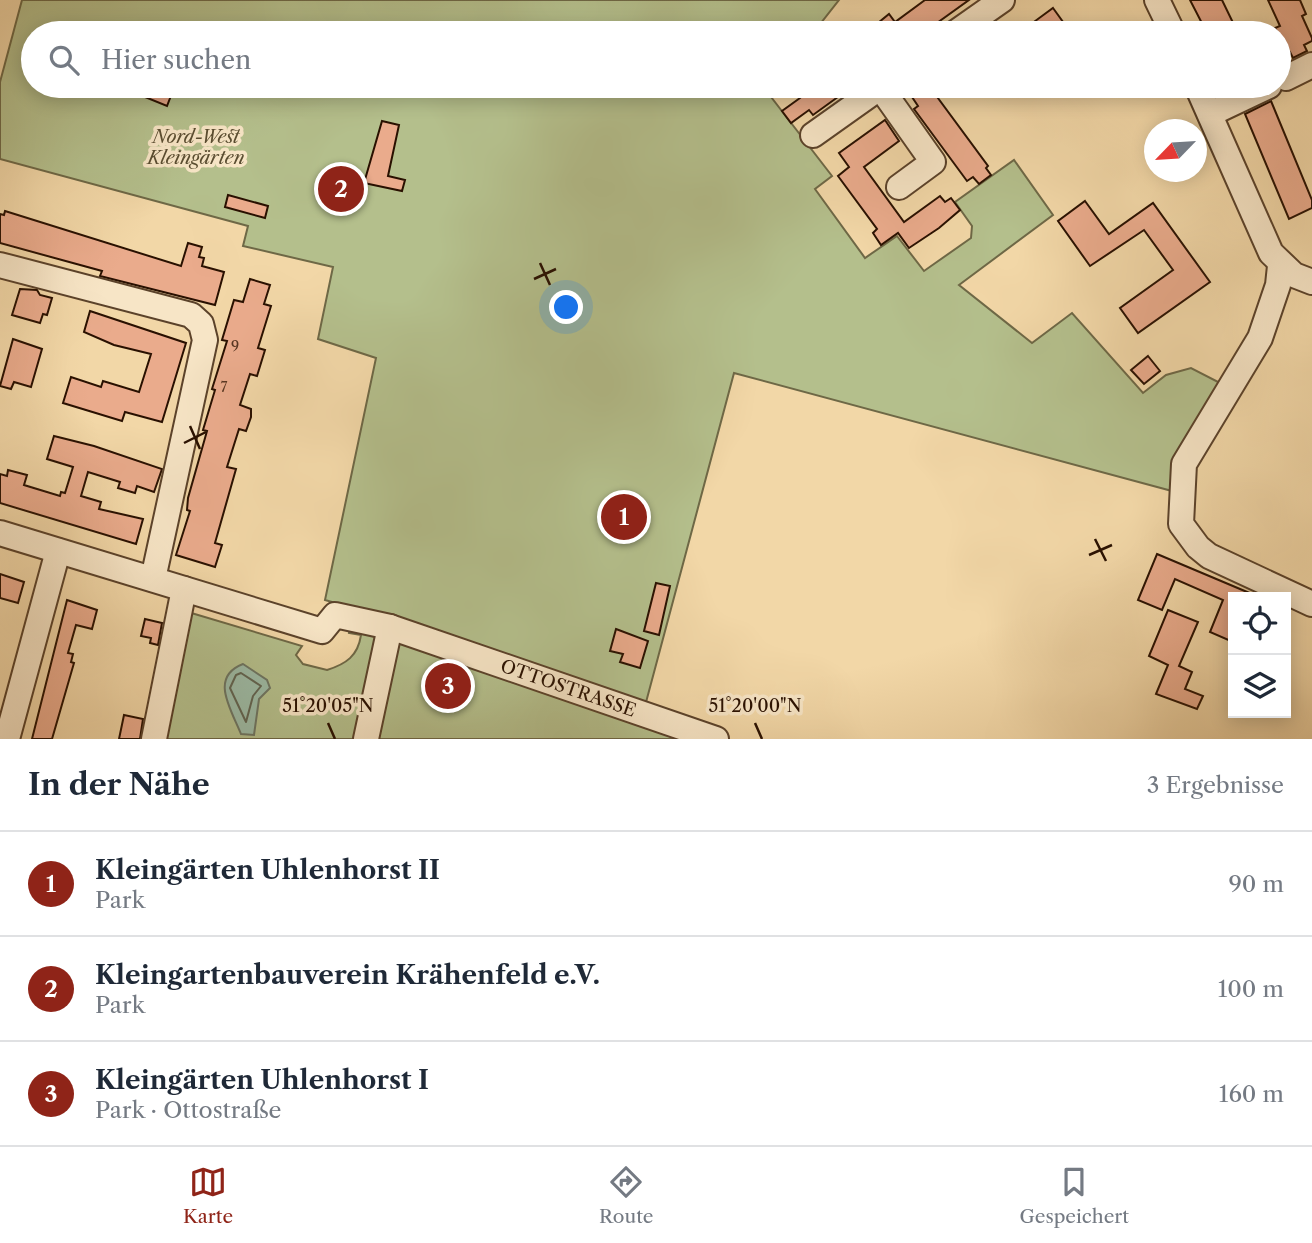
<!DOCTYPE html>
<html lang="de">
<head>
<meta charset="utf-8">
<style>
  body { margin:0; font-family:"Libre Caslon Text",serif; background:#f6f6f7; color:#1f2937 }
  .controls { position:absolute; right:21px; bottom:21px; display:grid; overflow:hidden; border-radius:0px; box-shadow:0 4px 18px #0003 }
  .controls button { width:63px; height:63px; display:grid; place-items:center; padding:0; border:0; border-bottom:2px solid #e0e1e3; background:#fff; color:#1f2937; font:35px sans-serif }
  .compass { position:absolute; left:1144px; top:119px; width:63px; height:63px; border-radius:50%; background:#fff; box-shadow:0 4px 18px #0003; rotate:245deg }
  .you { position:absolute; left:567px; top:308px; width:24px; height:24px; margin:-18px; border:5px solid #fff; border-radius:50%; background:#1a73e8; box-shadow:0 0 0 10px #1a73e833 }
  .badge { display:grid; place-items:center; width:46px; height:46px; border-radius:50%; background:#8f2418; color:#fff; font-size:23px; font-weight:700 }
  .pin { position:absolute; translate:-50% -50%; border:4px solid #fff; box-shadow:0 2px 7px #0006 }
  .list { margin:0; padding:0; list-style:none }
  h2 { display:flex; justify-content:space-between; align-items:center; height:91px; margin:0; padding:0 28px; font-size:30px }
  h2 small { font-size:23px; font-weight:400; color:#747a83 }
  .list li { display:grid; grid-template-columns:46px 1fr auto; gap:21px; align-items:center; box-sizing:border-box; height:105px; padding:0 28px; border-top:2px solid #e0e1e3 }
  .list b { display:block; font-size:26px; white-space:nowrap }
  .list p { margin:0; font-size:23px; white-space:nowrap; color:#747a83 }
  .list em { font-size:23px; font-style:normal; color:#747a83 }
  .icon { flex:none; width:38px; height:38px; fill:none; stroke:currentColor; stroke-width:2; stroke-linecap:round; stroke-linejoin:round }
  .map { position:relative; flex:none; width:1312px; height:739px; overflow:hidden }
  .search { position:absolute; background:#fff; box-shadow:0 4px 18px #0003; left:21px; right:21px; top:21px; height:77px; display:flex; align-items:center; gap:18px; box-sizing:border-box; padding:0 24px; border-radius:38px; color:#747a83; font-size:26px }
  .sheet { height:406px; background:#fff }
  nav { display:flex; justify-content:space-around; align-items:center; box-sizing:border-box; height:98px; border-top:2px solid #e0e1e3; background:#fff; font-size:19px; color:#747a83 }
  nav a { display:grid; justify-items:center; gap:4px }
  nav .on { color:#8f2418 }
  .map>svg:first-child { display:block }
</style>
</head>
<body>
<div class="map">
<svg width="1312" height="739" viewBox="0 0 1312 739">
  <rect width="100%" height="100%" fill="#f2d7a7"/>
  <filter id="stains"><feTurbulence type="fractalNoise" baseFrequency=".00286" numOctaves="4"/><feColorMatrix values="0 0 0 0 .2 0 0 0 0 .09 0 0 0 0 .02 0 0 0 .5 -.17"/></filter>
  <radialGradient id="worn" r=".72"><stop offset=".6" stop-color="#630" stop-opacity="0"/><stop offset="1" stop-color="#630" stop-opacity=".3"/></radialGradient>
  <!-- green -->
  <g fill="#b4bf8c" stroke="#6e6846" stroke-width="2">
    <polygon points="22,0 839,0 813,33 33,33 33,86 773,86 768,93 832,176 815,189 865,258 897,236 924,271 971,238 972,226 955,202 1014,160 1053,215 959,285 1032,343 1072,313 1143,393 1166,375 1191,368 1224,385 1172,491 734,373 645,706 381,616 325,600 376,358 318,339 333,267 243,246 248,226 0,159 0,82"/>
    <path d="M 188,612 L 302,646 L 296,655 L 303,664 L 327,670 C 346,664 358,656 361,635 L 349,633 L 350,627 L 693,739 L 161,739 Z"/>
  </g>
  <!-- water -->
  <path fill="#9cbaa5" stroke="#6e7663" stroke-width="2" d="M 243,664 L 267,680 L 270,688 L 259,699 L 254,735 L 241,734 C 231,709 209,677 243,664 Z"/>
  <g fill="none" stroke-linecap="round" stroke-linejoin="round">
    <!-- shore -->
    <polygon stroke="#626552" stroke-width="2" points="241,673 261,686 253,696 246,722 230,688 236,675"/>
  </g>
  <!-- building -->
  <g fill="#eaab8c" stroke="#291000" stroke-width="2">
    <polygon points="925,0 969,0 923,33 879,33 883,30 878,23 889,14 895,22"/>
    <polygon points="1190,0 1222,0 1238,33 1207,33"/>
    <polygon points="1268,0 1300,0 1306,14 1302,16 1312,38 1312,41 1304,45 1307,51 1293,58 1290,52 1287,53 1275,28 1280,26"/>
    <polygon points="1053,8 1071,33 1019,33 1042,16"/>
    <polygon points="118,86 154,86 172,93 167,106"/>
    <polygon points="809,86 853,86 813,115 809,110 791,123 782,111 800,98 798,94"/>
    <polygon points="921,86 947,86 935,94 988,166 986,168 991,175 979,184 973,177 967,181 914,109 918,106 910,94"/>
    <polygon points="1271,101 1312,200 1312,208 1289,219 1245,114"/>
    <polygon points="885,120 899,141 864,167 904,222 940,196 945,202 951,198 960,210 939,228 909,248 898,233 881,245 873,233 877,229 838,176 849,167 839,153"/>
    <polygon points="382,121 399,125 388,176 405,180 402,191 364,183"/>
    <polygon points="228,195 268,206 265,218 225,207"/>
    <polygon points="1085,201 1109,234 1153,203 1210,282 1138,333 1120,308 1173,270 1144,230 1090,266 1058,221"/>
    <polygon points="5,211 181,266 188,243 202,247 199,257 204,258 202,266 224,272 215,305 100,276 102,271 0,243 0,214 4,215"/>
    <polygon points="250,279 270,285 264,304 271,306 258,348 265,350 257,376 250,374 240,405 251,409 251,417 246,431 239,429 227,467 236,469 215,543 222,545 215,567 176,555 190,511 187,510 188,498 207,431 203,430 215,390 212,389 227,341 222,340 234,300 243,302"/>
    <polygon points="20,289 37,290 40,295 52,298 47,315 43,314 40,323 12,315"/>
    <polygon points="90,311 186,343 162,422 125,412 122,421 63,403 71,377 101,387 103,381 139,392 151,354 114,345 84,332"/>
    <polygon points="13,339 42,349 31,387 14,382 11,389 0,386"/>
    <polygon points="1148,356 1160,371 1144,384 1131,370"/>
    <polygon points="54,436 94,446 162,469 154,492 137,486 135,493 118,488 120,482 88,472 81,496 101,502 99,509 143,519 136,544 0,503 0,474 7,476 8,470 27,475 24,485 60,496 61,492 65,493 73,467 47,459"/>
    <polygon points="1157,554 1259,597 1233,597 1233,642 1210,632 1223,600 1175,579 1162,610 1138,600"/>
    <polygon points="0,574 24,582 18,603 0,598"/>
    <polygon points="656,583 670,586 659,635 644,631"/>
    <polygon points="67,600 97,610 92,629 76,625 68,653 73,654 71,662 74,663 52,739 32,739"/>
    <polygon points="1168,610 1198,622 1179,666 1192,672 1185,689 1203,696 1197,709 1156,694 1168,665 1149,656"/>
    <polygon points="145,619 162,623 158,645 150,643 151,638 141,636"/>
    <polygon points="616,629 648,641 640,668 620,662 623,654 610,651"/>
    <polygon points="124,715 143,719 140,739 119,739"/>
  </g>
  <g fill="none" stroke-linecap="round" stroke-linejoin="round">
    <!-- minor casing -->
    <g stroke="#5b422a" stroke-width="28">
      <g id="minor">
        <polyline points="1157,0 1173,33"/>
        <polyline points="955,33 1002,0"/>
        <polyline points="1286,78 1312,65"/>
        <polyline points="1197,86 1271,253 1294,275 1312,282"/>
        <polyline points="880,87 933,162 899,187"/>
        <polyline points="1210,114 1269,86"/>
        <polyline points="813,135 882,86"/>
        <polyline points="0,265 191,315 201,324 205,340 153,579"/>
        <polyline points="1280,266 1278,285 1260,338 1184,464 1181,524 1198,547 1209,556 1312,604"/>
        <path id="s1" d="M 0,533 L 322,631 L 335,615 L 390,627 L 716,739"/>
        <polyline points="7,739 58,551"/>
        <polyline points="154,739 184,589"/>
        <polyline points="366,739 390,627"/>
      </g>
    </g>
    <!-- minor -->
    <use href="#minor" stroke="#f7e5c6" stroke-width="24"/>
  </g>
  <!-- ticks -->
  <path fill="none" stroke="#291000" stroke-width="2.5" d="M 540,263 L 550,285M 534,279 L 556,269M 190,426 L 200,449M 184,443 L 206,432M 1095,539 L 1106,561M 1089,555 L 1112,545M 328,723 L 335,739M 755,723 L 762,739"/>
  <g text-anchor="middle" stroke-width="7" stroke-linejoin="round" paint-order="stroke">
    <!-- number labels -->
    <g font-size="14" fill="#593723">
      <text x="235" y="351">9</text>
      <text x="224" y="392">7</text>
    </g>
    <!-- park labels -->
    <g font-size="18" font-style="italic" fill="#5a4d31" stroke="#f7e5c6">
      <text x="196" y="143">Nord-West<tspan x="196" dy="21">Kleingärten</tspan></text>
    </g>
    <!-- street labels -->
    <g font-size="18" fill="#291000" stroke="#f7e5c6">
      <text dy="6" stroke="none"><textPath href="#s1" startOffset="602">OTTOSTRASSE</textPath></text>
    </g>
  </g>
  <g font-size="18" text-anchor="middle" fill="#291000" stroke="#f7e5c6" stroke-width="7" stroke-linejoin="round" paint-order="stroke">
    <text x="328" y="712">51°20'05"N</text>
    <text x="755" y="712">51°20'00"N</text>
  </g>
  <rect width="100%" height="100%" filter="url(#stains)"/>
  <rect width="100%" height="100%" fill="url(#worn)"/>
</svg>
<div class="controls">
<button><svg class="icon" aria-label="locate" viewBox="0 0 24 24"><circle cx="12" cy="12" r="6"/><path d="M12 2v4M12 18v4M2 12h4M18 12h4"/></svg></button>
<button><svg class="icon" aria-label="layers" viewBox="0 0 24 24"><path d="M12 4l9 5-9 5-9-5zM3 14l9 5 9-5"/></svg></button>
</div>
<svg class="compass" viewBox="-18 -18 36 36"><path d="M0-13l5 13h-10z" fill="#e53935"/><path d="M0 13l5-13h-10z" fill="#747a83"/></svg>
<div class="you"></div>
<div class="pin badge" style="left:624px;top:517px">1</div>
<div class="pin badge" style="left:341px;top:189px">2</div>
<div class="pin badge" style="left:448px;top:686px">3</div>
<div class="search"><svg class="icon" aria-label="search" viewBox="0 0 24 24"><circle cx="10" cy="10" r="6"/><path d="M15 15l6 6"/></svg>Hier suchen</div>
</div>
<section class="sheet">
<h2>In der Nähe<small>3 Ergebnisse</small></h2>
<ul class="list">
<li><span class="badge">1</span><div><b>Kleingärten Uhlenhorst II</b><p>Park</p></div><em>90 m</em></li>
<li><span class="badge">2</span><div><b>Kleingartenbauverein Krähenfeld e.V.</b><p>Park</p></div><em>100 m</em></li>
<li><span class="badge">3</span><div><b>Kleingärten Uhlenhorst I</b><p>Park · Ottostraße</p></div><em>160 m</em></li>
</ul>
</section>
<nav>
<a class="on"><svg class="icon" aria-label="map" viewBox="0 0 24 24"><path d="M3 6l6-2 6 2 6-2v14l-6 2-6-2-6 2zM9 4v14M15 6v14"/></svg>Karte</a>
<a><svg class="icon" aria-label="directions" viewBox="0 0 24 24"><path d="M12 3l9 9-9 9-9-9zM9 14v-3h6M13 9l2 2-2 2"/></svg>Route</a>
<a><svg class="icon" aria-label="saved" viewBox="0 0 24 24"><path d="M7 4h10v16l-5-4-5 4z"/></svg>Gespeichert</a>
</nav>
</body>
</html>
